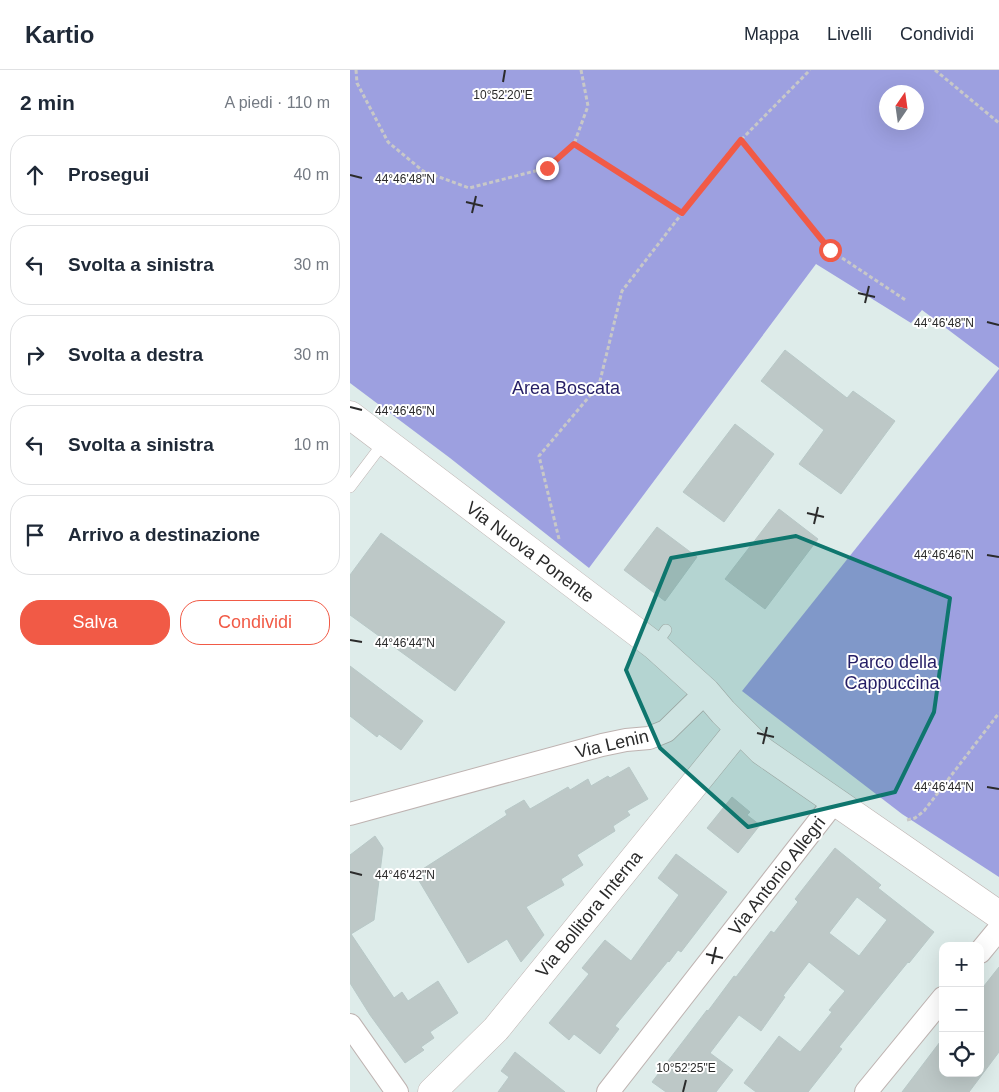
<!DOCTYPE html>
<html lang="it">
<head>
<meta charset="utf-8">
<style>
  body { margin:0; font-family:Helvetica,sans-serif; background:#f2f2f3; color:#1f2937 }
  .controls { position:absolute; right:15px; bottom:15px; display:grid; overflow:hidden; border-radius:10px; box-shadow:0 5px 20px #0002 }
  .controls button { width:45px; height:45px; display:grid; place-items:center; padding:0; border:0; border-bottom:1px solid #e0e1e3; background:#fff; color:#1f2937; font:25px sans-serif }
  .compass { position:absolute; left:529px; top:15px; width:45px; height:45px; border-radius:50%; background:#fff; box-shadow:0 5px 20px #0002; rotate:13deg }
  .stop { position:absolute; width:15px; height:15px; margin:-11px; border:4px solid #f15a46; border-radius:50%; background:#fff }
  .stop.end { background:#f15a46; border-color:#fff; box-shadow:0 1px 5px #0008 }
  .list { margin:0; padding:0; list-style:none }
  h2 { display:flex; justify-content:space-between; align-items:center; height:65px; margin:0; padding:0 20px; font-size:21px }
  h2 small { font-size:16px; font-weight:400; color:#747a83 }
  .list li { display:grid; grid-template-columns:32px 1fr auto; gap:15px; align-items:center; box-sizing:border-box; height:80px; margin:0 10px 10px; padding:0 10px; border:1px solid #e0e1e3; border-radius:20px }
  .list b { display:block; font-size:19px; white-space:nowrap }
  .list em { font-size:16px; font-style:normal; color:#747a83 }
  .actions { display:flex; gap:10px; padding:15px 20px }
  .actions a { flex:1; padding:11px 0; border:1px solid #f15a46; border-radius:20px; text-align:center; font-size:18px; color:#f15a46 }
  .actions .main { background:#f15a46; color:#fff }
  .icon { flex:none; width:28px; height:28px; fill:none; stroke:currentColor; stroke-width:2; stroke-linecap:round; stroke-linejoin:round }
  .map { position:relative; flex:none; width:649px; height:1022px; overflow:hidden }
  header { display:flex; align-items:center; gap:30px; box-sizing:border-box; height:70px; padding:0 25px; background:#fff; border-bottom:1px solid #e0e1e3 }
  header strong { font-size:24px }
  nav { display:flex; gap:28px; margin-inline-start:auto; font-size:18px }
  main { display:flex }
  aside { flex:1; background:#fff }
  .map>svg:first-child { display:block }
</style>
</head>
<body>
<header>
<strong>Kartio</strong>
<nav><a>Mappa</a><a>Livelli</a><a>Condividi</a></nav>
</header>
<main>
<aside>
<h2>2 min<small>A piedi · 110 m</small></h2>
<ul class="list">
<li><svg class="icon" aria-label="ahead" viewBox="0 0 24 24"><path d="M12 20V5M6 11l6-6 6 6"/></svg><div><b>Prosegui</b></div><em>40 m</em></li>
<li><svg class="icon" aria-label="left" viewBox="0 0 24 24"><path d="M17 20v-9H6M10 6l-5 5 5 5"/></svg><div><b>Svolta a sinistra</b></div><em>30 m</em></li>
<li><svg class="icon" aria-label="right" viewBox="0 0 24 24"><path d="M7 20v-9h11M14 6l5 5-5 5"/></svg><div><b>Svolta a destra</b></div><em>30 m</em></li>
<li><svg class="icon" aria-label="left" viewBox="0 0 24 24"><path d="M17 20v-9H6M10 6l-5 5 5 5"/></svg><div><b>Svolta a sinistra</b></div><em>10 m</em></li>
<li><svg class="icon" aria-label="arrive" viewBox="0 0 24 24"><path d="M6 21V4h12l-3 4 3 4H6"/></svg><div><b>Arrivo a destinazione</b></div></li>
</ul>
<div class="actions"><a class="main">Salva</a><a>Condividi</a></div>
</aside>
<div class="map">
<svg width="649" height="1022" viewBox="0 0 649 1022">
  <rect width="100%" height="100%" fill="#deecea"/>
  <!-- green -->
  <g fill="#9da0e0" fill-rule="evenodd">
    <path d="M 0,0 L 649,0 L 649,298 L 572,240 L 561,253 L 466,194 L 239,498 L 100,388 L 0,313 ZM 566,22 L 566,52 L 536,52 L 536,22 Z"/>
    <polygon points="649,299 649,807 552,744 392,621"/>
  </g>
  <!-- building -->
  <g fill="#bdc8c7" stroke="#b8c8c7" fill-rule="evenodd">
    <polygon points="435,280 497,328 503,321 545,351 491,424 449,394 474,360 411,311"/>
    <polygon points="385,354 424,384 374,452 333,422"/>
    <polygon points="429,439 468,469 415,539 375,509"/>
    <polygon points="307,457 347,487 315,531 274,500"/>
    <polygon points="31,463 155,552 105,621 0,545 0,505"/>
    <polygon points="0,596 73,651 51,680 29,664 27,667 0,646"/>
    <polygon points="279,697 298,729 277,741 280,745 263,756 265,761 227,785 233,795 211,809 214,815 176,837 194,865 171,892 157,869 118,893 65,804 157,745 155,741 174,730 180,739 218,717 220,720 238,709 241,716 258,706 260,708"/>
    <polygon points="382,727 400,742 397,745 410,755 388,783 357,758"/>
    <polygon points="25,766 33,778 24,850 1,864 44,928 52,922 58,931 88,911 108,943 80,962 84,968 71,977 74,980 55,993 20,945 0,913 0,785"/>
    <path d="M 485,778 L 531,815 L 528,818 L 584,862 L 559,893 L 558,892 L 489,977 L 492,979 L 458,1022 L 406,1022 L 394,1013 L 429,966 L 450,982 L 482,942 L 479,940 L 495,921 L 459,892 L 433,926 L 435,927 L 411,961 L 389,945 L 360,983 L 383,1000 L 366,1022 L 316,1022 L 302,1012 L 357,940 L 358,941 L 384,906 L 386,907 L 421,861 L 424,863 L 448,832 L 445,829 ZM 507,827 L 537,850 L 509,886 L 479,863 Z"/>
    <polygon points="326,784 377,822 331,882 328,880 319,892 318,891 265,956 269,959 250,984 224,964 219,970 199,953 239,904 232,898 255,870 281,891 329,825 308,808"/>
    <polygon points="649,897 649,982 619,1022 552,1022 593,968 593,1003 630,1003 630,921"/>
    <polygon points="165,982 215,1022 148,1022 159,1007 151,1001"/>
  </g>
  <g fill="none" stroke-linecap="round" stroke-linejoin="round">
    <!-- lane casing -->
    <g stroke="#beb3b1" stroke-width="12">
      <g id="lane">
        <polyline points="0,417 34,372"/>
        <polyline points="305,576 316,560"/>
      </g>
    </g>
    <!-- street casing -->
    <g stroke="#beb3b1" stroke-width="24">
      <g id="street">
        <polyline points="0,744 252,675 276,670 299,668 316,661 356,622"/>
        <polyline points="630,882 649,859"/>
        <polyline points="0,955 47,1022"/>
        <polyline points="258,1022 484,732"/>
        <polyline points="516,1022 593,928"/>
      </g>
    </g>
    <!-- secondary casing -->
    <g stroke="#beb3b1" stroke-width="29">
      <g id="secondary">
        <polyline points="0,345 305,576 356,622 373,642 412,681 649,845"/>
        <polyline points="82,1022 146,959 389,659"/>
      </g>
    </g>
    <!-- path -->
    <g stroke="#c8c8c8" stroke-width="3" stroke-dasharray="4 2.5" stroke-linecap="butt">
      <polyline points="6,0 7,13 38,72 73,101 119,118 197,98 224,74 238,36 231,0"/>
      <polyline points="585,0 649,53"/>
      <polyline points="391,70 480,180 557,231"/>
      <polyline points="224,74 332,143"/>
      <polyline points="209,469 189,386 249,315 272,221 381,80 460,0"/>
      <polyline points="557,750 565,748 574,741 649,643"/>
    </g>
    <!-- lane -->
    <use href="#lane" stroke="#fff" stroke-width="11"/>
    <!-- street -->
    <use href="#street" stroke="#fff" stroke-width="22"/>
    <!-- secondary -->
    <use href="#secondary" stroke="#fff" stroke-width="28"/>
  </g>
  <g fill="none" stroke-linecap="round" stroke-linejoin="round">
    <!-- route -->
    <polyline stroke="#f15a46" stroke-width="6" points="197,98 224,74 332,143 391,70 480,180"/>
  </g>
  <!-- marked area -->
  <path fill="#0f766e" fill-opacity="0.2" stroke="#0f766e" stroke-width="4" stroke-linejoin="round" d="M 446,466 L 600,528 L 584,642 L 545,722 L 398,757 L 310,678 L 276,600 L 321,488 Z"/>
  <!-- ticks -->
  <path fill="none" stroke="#2b2b2b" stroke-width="2" d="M 153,12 L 155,0M 0,105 L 12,108M 116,132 L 133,136M 122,143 L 126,126M 508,223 L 525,227M 515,233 L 519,216M 637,252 L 649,255M 0,337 L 12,340M 457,443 L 474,447M 464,454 L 468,437M 637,485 L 649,487M 0,570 L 12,572M 407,663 L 424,667M 413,674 L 417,657M 637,717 L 649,719M 0,802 L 12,805M 356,884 L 373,888M 362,894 L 366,877M 333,1022 L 336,1010"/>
  <g text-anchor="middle" stroke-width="4" stroke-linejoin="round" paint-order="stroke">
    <!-- park labels -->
    <g font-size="18" fill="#251e65" stroke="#fff">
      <text x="216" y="324">Area Boscata</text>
      <text x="542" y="598">Parco della<tspan x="542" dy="21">Cappuccina</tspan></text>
    </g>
    <!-- street labels -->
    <g font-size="18" fill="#2b2b2b" stroke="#fff">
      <text transform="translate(180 482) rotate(37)" y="6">Via Nuova Ponente</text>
      <text transform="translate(262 674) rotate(-13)" y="6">Via Lenin</text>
      <text transform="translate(427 806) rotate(-52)" y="6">Via Antonio Allegri</text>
      <text transform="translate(239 844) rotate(-51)" y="6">Via Bollitora Interna</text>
    </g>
  </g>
  <g font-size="12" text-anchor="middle" fill="#2b2b2b" stroke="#fff" stroke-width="4" stroke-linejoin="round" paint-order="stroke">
    <text x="153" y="29">10°52'20"E</text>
    <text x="55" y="113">44°46'48"N</text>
    <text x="594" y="257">44°46'48"N</text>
    <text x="55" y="345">44°46'46"N</text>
    <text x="594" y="489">44°46'46"N</text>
    <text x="55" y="577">44°46'44"N</text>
    <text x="594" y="721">44°46'44"N</text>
    <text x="55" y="809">44°46'42"N</text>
    <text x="336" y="1002">10°52'25"E</text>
  </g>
</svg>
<div class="controls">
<button>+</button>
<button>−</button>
<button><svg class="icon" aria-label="locate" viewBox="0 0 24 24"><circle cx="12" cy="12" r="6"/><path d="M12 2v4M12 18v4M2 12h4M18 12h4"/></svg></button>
</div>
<svg class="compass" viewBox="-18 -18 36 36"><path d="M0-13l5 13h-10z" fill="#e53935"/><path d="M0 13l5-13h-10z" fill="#747a83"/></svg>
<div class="stop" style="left:480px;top:180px"></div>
<div class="stop end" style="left:197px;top:98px"></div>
</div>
</main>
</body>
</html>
